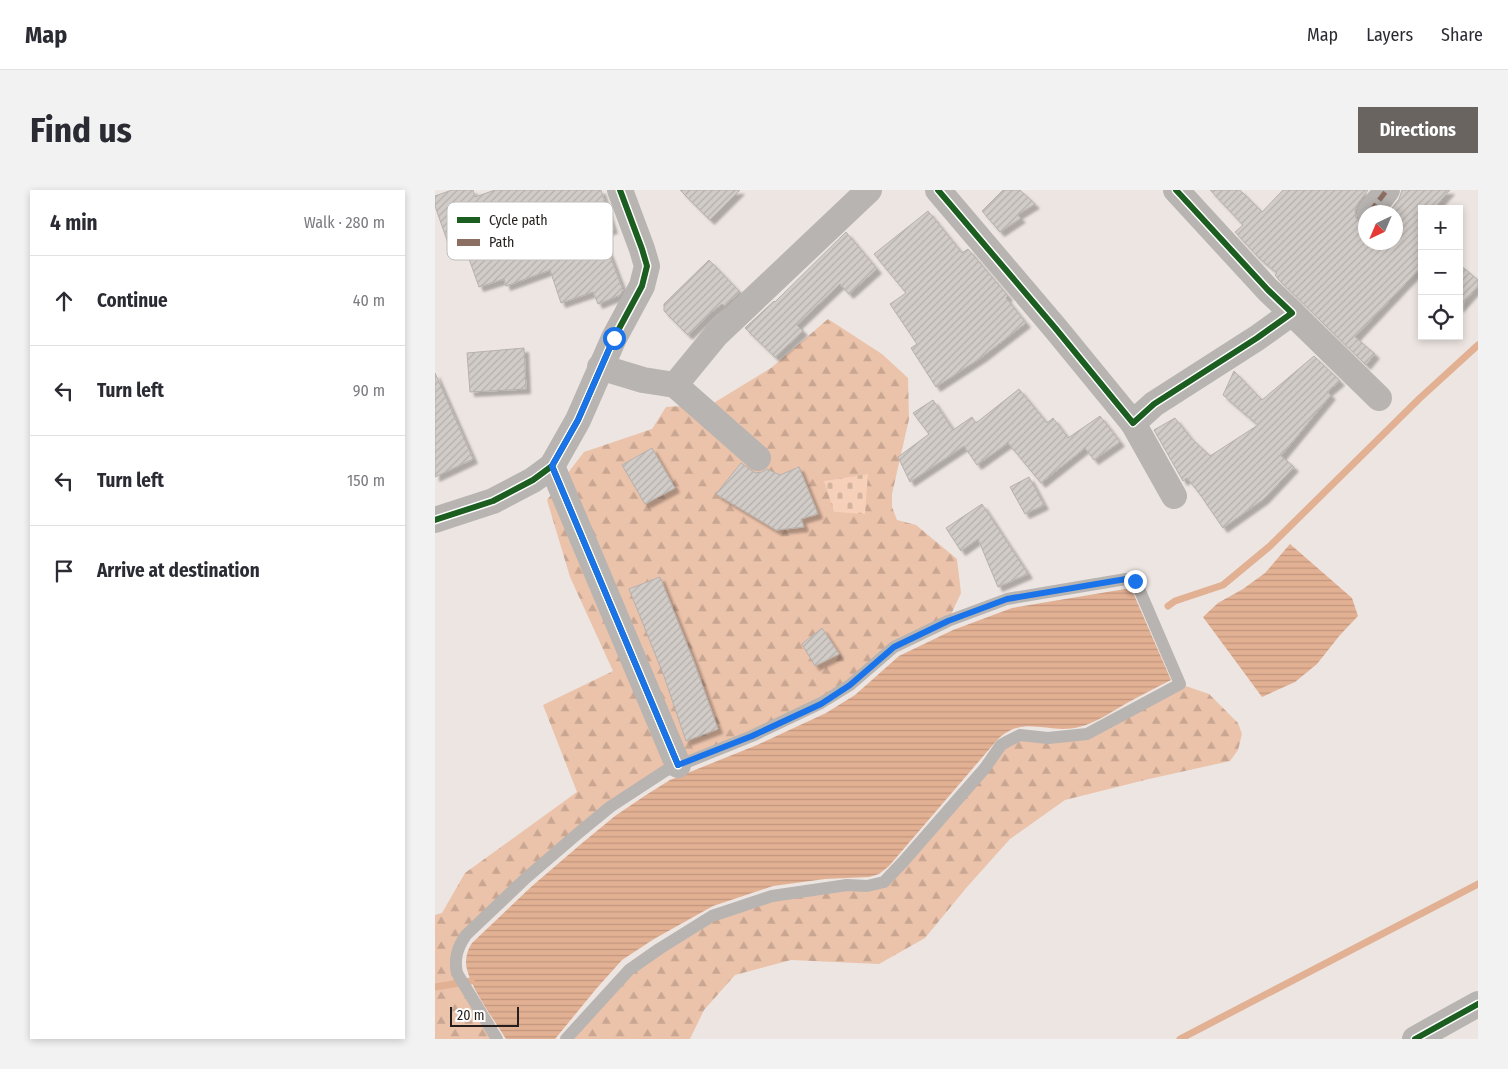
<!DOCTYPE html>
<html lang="en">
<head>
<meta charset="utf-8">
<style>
  body { margin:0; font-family:"Fira Sans Condensed",sans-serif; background:#f2f2f3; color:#2b2b33 }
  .controls { position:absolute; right:15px; top:15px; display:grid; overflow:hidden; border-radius:0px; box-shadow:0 2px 8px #0003 }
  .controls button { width:45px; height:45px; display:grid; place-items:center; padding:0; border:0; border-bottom:1px solid #e1e1e2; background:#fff; color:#2b2b33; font:25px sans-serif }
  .compass { position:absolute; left:923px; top:15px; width:45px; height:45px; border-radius:50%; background:#fff; box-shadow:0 2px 8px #0003; rotate:224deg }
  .scale { position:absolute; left:15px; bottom:12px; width:69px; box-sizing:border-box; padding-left:5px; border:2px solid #241f1c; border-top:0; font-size:14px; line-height:18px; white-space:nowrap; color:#241f1c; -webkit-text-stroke:4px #fff; paint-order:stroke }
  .stop { position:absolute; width:15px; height:15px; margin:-11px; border:4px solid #1a73e8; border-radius:50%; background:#fff }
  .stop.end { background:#1a73e8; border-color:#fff; box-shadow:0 1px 5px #0008 }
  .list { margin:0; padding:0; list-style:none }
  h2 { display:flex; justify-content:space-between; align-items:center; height:65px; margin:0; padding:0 20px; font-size:21px }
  h2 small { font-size:16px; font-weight:400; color:#7c7c81 }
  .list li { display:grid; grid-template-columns:32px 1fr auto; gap:15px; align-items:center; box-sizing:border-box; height:90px; padding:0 20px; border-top:1px solid #e1e1e2 }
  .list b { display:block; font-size:19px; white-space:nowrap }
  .list em { font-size:16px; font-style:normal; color:#7c7c81 }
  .icon { flex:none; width:28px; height:28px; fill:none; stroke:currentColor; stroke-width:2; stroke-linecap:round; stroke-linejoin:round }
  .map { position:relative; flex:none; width:1043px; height:849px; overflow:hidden; border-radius:0px }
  header { display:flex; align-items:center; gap:30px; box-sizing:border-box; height:70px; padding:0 25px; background:#fff; border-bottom:1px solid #e1e1e2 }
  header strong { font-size:24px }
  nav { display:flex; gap:28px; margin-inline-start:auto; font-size:18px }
  .intro { display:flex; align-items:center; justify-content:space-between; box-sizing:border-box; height:120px; padding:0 30px }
  h1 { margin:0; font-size:35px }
  .button { padding:12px 22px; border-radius:0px; background:#6a6461; color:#fff; font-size:18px; font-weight:700 }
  main { display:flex; gap:30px; padding:0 30px }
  aside { flex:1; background:#fff; border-radius:0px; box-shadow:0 2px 8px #0003 }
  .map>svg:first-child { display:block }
</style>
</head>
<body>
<header>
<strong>Map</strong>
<nav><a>Map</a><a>Layers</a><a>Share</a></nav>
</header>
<div class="intro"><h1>Find us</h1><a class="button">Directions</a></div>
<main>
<aside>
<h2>4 min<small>Walk · 280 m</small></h2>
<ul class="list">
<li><svg class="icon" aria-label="ahead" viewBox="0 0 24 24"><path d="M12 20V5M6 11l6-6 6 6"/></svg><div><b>Continue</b></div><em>40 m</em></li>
<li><svg class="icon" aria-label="left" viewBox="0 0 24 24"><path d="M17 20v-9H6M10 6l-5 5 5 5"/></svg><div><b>Turn left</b></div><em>90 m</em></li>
<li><svg class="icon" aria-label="left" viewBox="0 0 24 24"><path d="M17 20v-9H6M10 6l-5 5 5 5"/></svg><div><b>Turn left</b></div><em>150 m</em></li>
<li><svg class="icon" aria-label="arrive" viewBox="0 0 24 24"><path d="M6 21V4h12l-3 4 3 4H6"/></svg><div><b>Arrive at destination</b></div></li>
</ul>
</aside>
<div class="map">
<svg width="1043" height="849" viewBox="0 0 1043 849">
  <defs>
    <pattern id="forest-firs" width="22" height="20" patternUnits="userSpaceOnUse" patternTransform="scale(1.25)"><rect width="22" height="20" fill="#ebc2aa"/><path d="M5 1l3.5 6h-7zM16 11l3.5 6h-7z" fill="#c9a692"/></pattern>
    <pattern id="cemetery-stones" width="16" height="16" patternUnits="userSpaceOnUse" patternTransform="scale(1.25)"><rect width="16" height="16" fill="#f6d0b9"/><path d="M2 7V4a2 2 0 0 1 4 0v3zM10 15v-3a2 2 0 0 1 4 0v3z" fill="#d3b29e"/></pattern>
    <pattern id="water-rules" width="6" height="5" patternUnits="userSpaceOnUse" patternTransform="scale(1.25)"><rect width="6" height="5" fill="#e2b093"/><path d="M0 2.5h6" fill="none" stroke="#c2977e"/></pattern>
    <pattern id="building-hatch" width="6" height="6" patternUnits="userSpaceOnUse" patternTransform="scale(1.25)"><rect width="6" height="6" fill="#d2ccc8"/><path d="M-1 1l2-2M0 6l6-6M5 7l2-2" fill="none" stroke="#b4afab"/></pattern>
    <filter id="shadow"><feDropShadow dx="4.5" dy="4.5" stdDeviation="1" flood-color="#0004"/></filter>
  </defs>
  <rect width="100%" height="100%" fill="#ede5e1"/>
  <!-- forest -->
  <g fill="url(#forest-firs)">
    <polygon points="393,129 447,164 473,188 474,229 457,304 457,317 462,330 481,335 522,369 526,403 513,431 459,457 386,513 218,588 31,745 20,774 63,849 0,849 0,725 7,723 30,683 142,602 108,515 178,481 135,387 112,310 149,262 217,239 231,217 277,214 336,178"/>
    <polygon points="745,494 774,504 803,533 807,544 803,560 795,571 714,589 630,610 575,649 532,697 490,748 444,774 356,770 300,785 269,820 255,849 130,849 194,780 277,726 337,706 449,692 550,578 585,545 652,544"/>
  </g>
  <!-- cemetery -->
  <polygon fill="url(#cemetery-stones)" points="433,284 430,324 399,322 389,291"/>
  <!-- water -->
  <g fill="url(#water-rules)">
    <polygon points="855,354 917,408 923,426 905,445 882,474 860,492 827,507 768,427 783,413 808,399 830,383"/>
    <path d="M 696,398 L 736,490 C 721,498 706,505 692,513 C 676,522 661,533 644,537 C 613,545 590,524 563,549 L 454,676 L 444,684 L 434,687 L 390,689 L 338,696 L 278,716 L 219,749 L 187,770 L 161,799 L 120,849 L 71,849 C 60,831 31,792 31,772 C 31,765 33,759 37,753 L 96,697 L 146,654 L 180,626 L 211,605 L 235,590 L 322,555 L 391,523 L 420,505 L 464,466 L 518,440 L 577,418 Z"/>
  </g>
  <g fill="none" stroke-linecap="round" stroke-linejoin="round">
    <!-- stream -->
    <g stroke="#e2b093" stroke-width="7">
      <polyline points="733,416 740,411 788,395 835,356 985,208 1043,155"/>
      <polyline points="0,797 36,791"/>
      <polyline points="745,849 1043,694"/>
    </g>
  </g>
  <!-- building -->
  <g fill="url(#building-hatch)" stroke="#b7b1ad" filter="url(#shadow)">
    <polygon points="17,0 38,0 40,7 60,0 166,0 178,39 166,43 188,100 185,105 163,114 158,102 126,113 115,80 71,96 69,89 44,97 28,52 14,56 0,16 0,6"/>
    <polygon points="245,0 305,0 275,30"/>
    <polygon points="568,0 585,0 600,14 582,25 586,28 565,42 547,21"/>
    <polygon points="775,0 805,0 827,22 848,0 933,0 923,13 920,20 921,28 925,34 930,36 930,52 960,52 960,22 954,22 964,9 967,0 1015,0 998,19 987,19 987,76 920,147 940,164 931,175 844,90 840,85 842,83 824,68 800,42 808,35"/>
    <polygon points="493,21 527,63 533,59 573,106 571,108 591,133 547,167 501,197 476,158 482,154 455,114 471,103 439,64"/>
    <polygon points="411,42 442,79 414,104 405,94 362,135 368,141 340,167 310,138 339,111 340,112"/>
    <polygon points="274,70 305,102 289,116 287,114 278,121 253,145 229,121 229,114"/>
    <polygon points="1024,74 1043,90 1043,96 1024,118"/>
    <polygon points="89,158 91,199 35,202 32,163"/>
    <polygon points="879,166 905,191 892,202 896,205 846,266 859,277 829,309 788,338 764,303 752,288 748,291 719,240 740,228 755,247 775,266 823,235 788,205 799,181 827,210"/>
    <polygon points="0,183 38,269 0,287"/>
    <polygon points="584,199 612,233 618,228 633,248 665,226 685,252 659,270 650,258 606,293 573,253 542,275 529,256 475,292 463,267 494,244 478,223 498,210 518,240 537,227 541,233"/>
    <polygon points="217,258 240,298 210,314 187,275"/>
    <polygon points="306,273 320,283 327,282 332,279 345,285 364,277 383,324 366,329 369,337 341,340 281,304"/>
    <polygon points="594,287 609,315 590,324 575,297"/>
    <polygon points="547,314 593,384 563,397 543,349 526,361 511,338"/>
    <polygon points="225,387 259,472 283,539 251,551 229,486 194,399"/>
    <polygon points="387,438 404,464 380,476 367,454"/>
  </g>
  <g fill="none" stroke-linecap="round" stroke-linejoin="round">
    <!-- lane -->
    <path stroke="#b7b4b1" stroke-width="12" d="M 62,849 L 22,783 C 19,769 22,758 31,745 L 91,688 L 141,645 L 175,617 L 230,581 L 317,546 L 386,513 L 415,495 L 459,457 L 513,431 L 572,409 L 691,389 L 697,389 L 702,394 L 745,494 L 652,544 L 613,548 L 585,545 L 573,551 L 566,555 L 550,578 L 468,672 L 449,692 L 432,696 L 412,695 L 337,706 L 277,726 L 224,759 L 194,780 L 131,849"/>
    <!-- street -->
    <g stroke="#b7b4b1" stroke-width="26">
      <polyline points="503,0 621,139 698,233 719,214 822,148 857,123 833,100 741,0"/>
      <polyline points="935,22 952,0"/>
      <polyline points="857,123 944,208"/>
      <polyline points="165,177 208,190 240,195 323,268"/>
      <polyline points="240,195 281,145 434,0"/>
      <polyline points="698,233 739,306"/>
      <polyline points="117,276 243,575"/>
      <polyline points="0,330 58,311 98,290 117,276 143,230 179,148 207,96 212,76 207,59 185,0"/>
      <polyline points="980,849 1043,814"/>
    </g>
    <!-- quiet -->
    <g stroke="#8d6e63" stroke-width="5" stroke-dasharray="10 5" stroke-linecap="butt">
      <polyline points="935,22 952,0"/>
      <polyline points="928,31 931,28"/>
    </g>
    <!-- cycleway casing -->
    <g stroke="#fff" stroke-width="9">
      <g id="cycleway">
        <polyline points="503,0 621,139 698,233 719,214 822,148 857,123 833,100 741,0"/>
        <polyline points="117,276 243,575"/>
        <polyline points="0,330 58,311 98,290 117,276 143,230 179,148 207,96 212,76 207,59 185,0"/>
        <polyline points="980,849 1043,814"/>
      </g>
    </g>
    <!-- cycleway -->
    <use href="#cycleway" stroke="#1b5e20" stroke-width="6"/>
  </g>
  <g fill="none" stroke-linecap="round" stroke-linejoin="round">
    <!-- route -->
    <polyline stroke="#1a73e8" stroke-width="6" points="179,148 143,230 117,276 243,575 317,546 386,514 415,495 459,457 513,431 572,409 691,389 700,391"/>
  </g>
  <!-- legend -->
  <rect x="12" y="12" width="166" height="58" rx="8" fill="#fff" stroke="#bdbcbb" stroke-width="1"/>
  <rect x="22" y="27" width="23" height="6" fill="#1b5e20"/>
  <rect x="22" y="49" width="23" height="7" fill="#8d6e63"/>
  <g font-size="14" fill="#241f1c">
    <text x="54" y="35">Cycle path</text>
    <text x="54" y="57">Path</text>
  </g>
</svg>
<div class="controls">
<button>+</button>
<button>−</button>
<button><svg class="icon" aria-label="locate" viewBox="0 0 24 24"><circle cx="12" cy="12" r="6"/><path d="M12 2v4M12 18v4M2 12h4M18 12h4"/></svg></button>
</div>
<svg class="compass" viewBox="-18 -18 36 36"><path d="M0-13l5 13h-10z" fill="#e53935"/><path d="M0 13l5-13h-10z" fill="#7c7c81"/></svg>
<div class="scale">20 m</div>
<div class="stop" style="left:179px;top:148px"></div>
<div class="stop end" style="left:700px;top:391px"></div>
</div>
</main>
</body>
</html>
